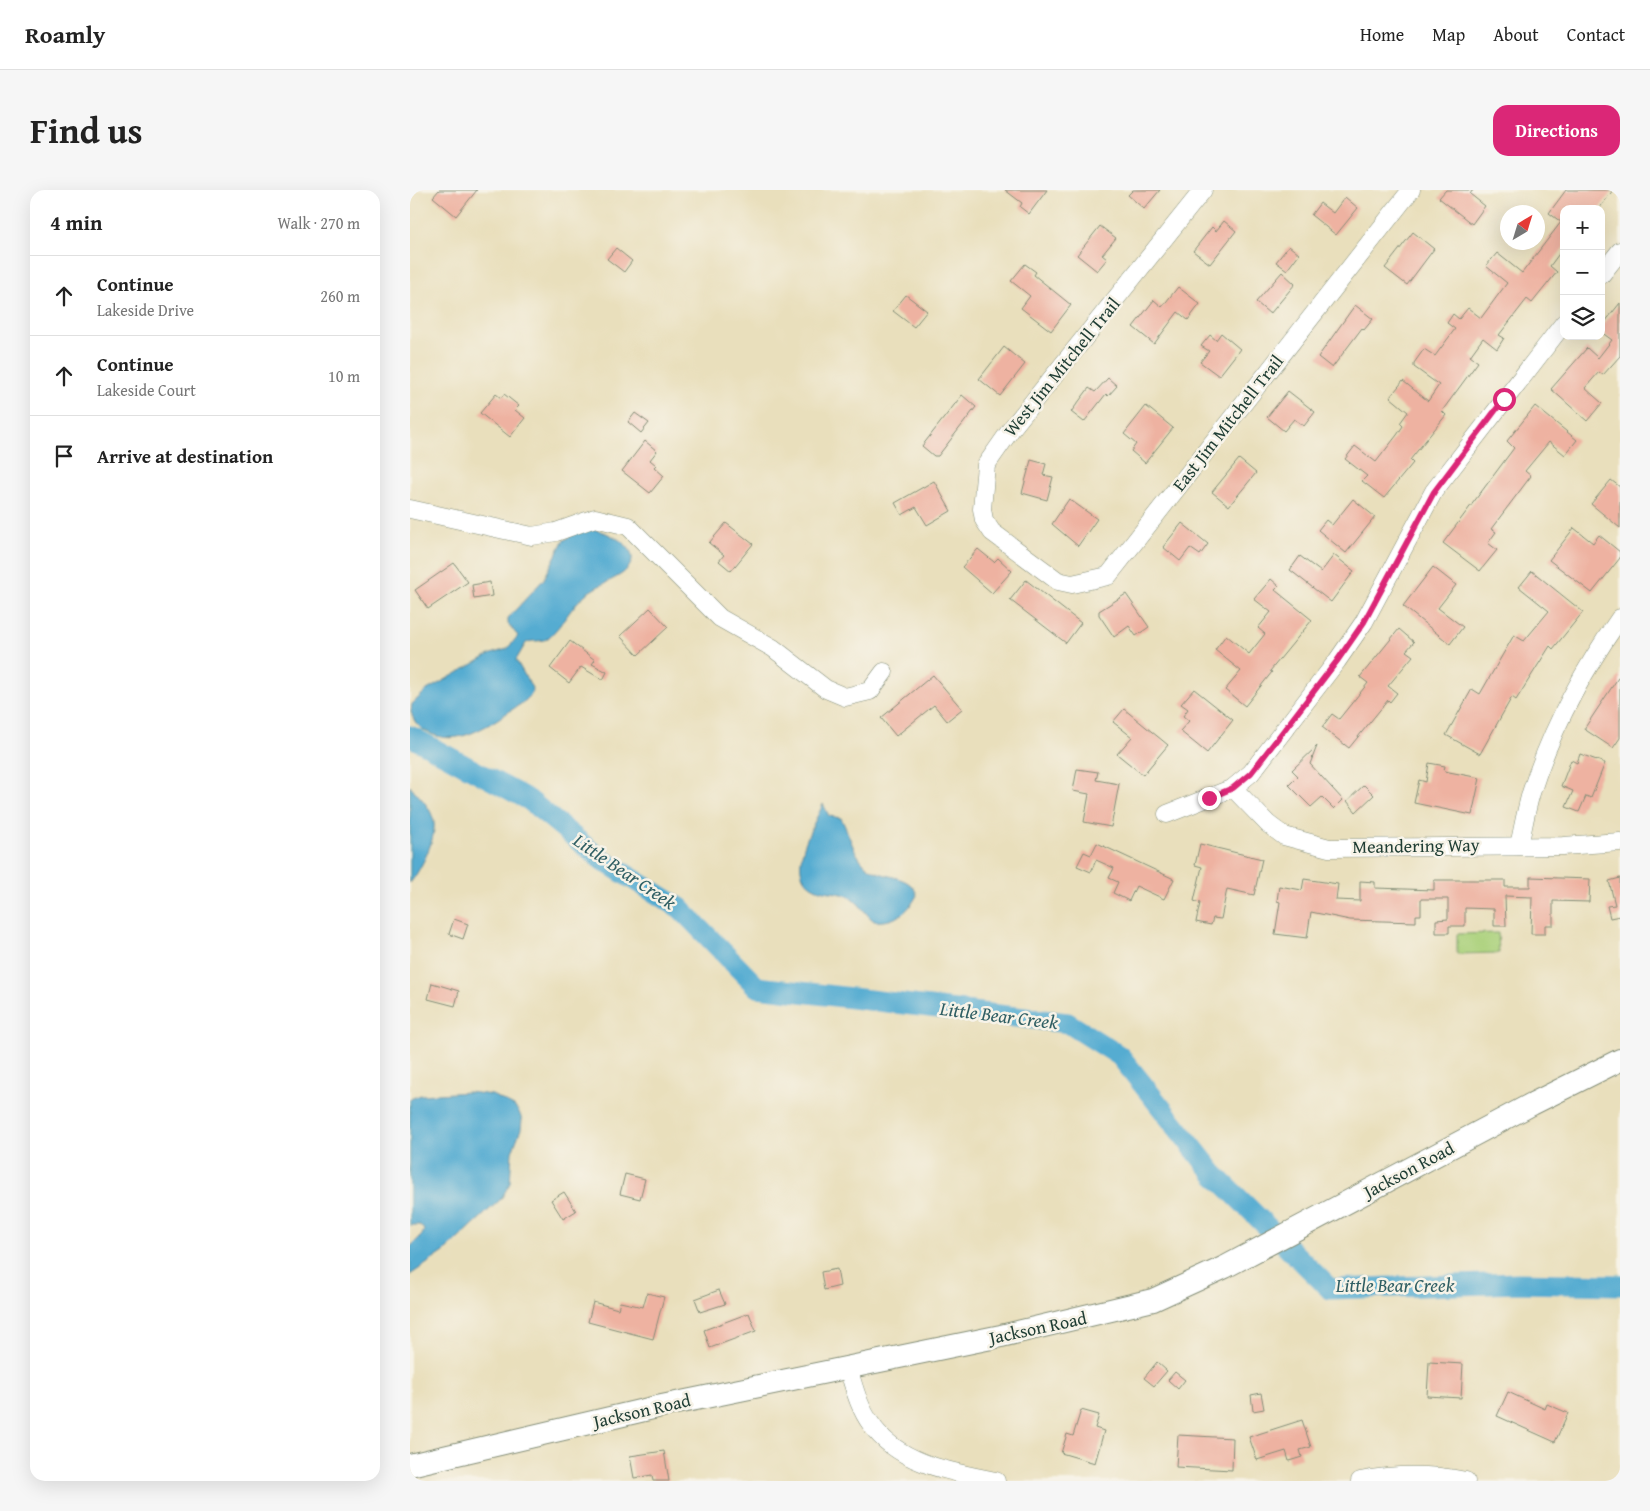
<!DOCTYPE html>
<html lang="en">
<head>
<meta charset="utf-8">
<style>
  body { margin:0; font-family:"Gentium Book Plus",serif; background:#f6f6f6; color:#222 }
  .controls { position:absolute; right:15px; top:15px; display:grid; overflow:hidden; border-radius:10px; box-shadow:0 5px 20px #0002 }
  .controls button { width:45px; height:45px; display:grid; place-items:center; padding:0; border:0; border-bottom:1px solid #e0e0e0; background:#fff; color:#222; font:25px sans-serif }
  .compass { position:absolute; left:1090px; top:15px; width:45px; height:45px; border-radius:50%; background:#fff; box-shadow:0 5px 20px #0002; rotate:38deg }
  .stop { position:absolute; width:15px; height:15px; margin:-11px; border:4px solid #db2777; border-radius:50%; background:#fff }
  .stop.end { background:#db2777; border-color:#fff; box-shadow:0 1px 5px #0008 }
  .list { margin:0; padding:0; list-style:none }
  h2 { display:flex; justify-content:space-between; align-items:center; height:65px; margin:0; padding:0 20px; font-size:21px }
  h2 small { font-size:16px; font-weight:400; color:#767676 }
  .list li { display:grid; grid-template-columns:32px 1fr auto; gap:15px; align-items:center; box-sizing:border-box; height:80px; padding:0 20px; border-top:1px solid #e0e0e0 }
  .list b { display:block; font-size:19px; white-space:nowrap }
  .list p { margin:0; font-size:16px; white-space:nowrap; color:#767676 }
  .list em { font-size:16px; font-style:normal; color:#767676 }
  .icon { flex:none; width:28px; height:28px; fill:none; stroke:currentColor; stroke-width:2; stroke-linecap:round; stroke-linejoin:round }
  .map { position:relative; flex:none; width:1210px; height:1291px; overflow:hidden; border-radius:15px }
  header { display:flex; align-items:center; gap:30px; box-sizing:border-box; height:70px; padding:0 25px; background:#fff; border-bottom:1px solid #e0e0e0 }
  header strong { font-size:24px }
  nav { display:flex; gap:28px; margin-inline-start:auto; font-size:18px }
  .intro { display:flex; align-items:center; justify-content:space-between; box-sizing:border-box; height:120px; padding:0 30px }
  h1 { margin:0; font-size:35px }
  .button { padding:12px 22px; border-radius:15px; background:#db2777; color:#fff; font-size:18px; font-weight:700 }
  main { display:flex; gap:30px; padding:0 30px }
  aside { flex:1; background:#fff; border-radius:15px; box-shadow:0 5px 20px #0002 }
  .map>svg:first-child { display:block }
</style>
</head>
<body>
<header>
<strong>Roamly</strong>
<nav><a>Home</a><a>Map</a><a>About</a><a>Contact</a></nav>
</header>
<div class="intro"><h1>Find us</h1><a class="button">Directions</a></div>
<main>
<aside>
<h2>4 min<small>Walk · 270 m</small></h2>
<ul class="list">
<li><svg class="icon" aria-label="ahead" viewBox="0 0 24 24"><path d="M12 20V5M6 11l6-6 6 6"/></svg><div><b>Continue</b><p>Lakeside Drive</p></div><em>260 m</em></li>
<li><svg class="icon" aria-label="ahead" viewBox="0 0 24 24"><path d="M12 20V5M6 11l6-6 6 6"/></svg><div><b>Continue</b><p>Lakeside Court</p></div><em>10 m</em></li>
<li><svg class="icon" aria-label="arrive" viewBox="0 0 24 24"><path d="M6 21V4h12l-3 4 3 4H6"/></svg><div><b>Arrive at destination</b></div></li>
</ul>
</aside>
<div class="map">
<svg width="1210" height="1291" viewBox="0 0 1210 1291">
  <rect width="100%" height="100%" fill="#f7f3e8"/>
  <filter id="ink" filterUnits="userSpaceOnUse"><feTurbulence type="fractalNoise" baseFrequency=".02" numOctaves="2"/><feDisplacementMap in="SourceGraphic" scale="10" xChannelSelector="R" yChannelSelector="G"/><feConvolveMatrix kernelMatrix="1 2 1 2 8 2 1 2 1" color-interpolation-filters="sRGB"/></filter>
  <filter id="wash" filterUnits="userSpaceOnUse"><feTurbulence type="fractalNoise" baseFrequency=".0096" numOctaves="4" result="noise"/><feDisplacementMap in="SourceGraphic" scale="20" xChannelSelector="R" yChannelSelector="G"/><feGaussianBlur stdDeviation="1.12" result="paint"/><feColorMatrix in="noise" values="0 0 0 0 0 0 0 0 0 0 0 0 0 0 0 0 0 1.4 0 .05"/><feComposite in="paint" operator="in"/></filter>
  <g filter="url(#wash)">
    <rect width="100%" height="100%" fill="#e9dfbc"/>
    <!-- green -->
    <polygon fill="#abd17b" stroke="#658758" points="1088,743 1089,763 1047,764 1047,744"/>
    <!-- water -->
    <g fill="#54acd1" stroke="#3a7482">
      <path d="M 182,339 C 200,342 240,361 213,383 C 202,391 188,395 176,404 C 161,416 153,435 138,448 C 132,453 123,449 116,453 L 106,470 L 122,498 L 122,502 L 119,507 C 114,513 107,516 100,521 C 76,537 46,558 17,542 C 8,537 3,531 1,521 L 2,514 L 17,500 L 81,464 L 97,459 L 108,446 L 98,434 L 98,428 L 134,389 L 153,351 L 168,341 Z"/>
      <path d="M 0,596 C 8,605 19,615 23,628 C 29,644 11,680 0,693 Z"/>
      <path d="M 413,614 L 419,626 L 431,628 C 440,645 444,669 461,679 C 477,689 501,685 507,705 C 498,723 484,733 464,731 C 456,725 451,715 443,709 C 434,702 421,703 410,700 C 370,687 403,638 413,614 Z"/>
      <polygon points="59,902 82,905 104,916 109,922 112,930 111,939 102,962 100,993 91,1009 79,1020 34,1062 0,1085 0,1057 12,1045 14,1040 10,1035 0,1035 0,909 11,905"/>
    </g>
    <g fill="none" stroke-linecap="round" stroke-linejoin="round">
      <!-- river -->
      <polyline stroke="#54acd1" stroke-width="21" points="0,546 119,610 192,670 270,718 347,797 658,833 710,866 804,984 920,1099 1109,1093 1210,1095"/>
    </g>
    <g id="blocks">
      <!-- building -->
      <g fill="#eeb2a1">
        <polygon points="29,0 67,0 46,26 23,7"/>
        <polygon points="595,0 637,0 619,24 610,17 612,13"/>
        <polygon points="723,0 750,0 734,19 718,5"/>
        <polygon points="1036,0 1063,0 1060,4 1075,16 1062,34 1029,8"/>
        <polygon points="1156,0 1203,0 1189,19 1154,19 1154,57 1140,76 1147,82 1122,113 1117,109 1089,145 1094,148 1087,159 1073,148 1060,166 1068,172 1032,221 1036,225 1000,270 1003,273 974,308 952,291 957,286 935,269 945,256 966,272 987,245 993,236 990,233 998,222 980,207 993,191 1018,211 1029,195 1004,177 1004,173 1014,159 1025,166 1045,139 1037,133 1043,124 1049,129 1058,118 1071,128 1097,93 1076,76 1087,63 1112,83 1151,32 1139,23"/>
        <polygon points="935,7 948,18 926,45 901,25 910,13 923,23"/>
        <polygon points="814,31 826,41 800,74 783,61 802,37 806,41"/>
        <polygon points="690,36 706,48 692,65 697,69 687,81 667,65"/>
        <polygon points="1003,42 1024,59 997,95 975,78"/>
        <polygon points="879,56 889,64 877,80 866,72"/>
        <polygon points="206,58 222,71 214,82 197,69"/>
        <polygon points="615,74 626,82 624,85 661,115 641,141 611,118 620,106 601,91"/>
        <polygon points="872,82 885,94 860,124 846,112"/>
        <polygon points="768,97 790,114 778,130 768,122 744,154 723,137 744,110 752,117"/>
        <polygon points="496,105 517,121 504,137 483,121"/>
        <polygon points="1210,113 1210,166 1193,185 1189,182 1175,198 1192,213 1177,231 1141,199 1177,158 1188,168 1202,150 1191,142 1191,137"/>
        <polygon points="945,115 963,129 954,140 952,138 922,178 908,167"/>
        <polygon points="811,143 830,159 809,186 790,172 799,161 791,156 800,145 806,150"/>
        <polygon points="594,157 615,174 590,206 569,189"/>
        <polygon points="698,188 707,196 698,206 696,204 674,232 661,222 679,198 685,202"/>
        <polygon points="878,201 905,222 894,236 884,229 874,241 857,227"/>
        <polygon points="86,204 91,208 94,204 109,216 105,220 115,228 100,247 70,223"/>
        <polygon points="552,205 566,217 528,266 524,266 512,256"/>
        <polygon points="736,216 763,238 735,273 721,261 726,254 714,244"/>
        <polygon points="1125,216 1167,250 1155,265 1139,252 1115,281 1121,286 1081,339 1086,342 1078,353 1087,360 1070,381 1033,353 1104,258 1097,251"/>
        <polygon points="225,223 239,233 231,243 218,232"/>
        <polygon points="235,251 247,261 240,270 246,275 244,277 254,286 240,303 212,281"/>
        <polygon points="829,269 846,283 819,316 802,302"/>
        <polygon points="621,270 636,274 633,285 643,287 637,310 612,303"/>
        <polygon points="1201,290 1210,297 1210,338 1181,314"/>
        <polygon points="524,291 541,321 517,335 506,317 492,325 485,313"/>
        <polygon points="659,309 687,329 668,356 642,334"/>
        <polygon points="943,309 965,327 936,363 908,340 916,330 922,335"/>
        <polygon points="316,333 343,354 321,381 309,371 314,365 299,353"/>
        <polygon points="772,333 798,354 790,365 780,358 770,371 753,357"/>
        <polygon points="1164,338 1183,353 1189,345 1210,362 1210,368 1182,403 1139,370"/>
        <polygon points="568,359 584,372 588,368 602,381 582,403 552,377"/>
        <polygon points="924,365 944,381 921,412 880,380 890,366 911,382"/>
        <polygon points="44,373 58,392 18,419 5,400"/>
        <polygon points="1023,377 1046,395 1028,418 1053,437 1040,454 993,416"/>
        <polygon points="1122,381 1173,422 1143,459 1140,456 1106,510 1102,507 1070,564 1036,545 1062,499 1070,504 1104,445 1114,451 1139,421 1109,397"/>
        <polygon points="861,389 869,396 865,400 902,430 860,481 862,482 835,516 815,500 831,481 805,460 816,445 839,464 855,444 848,438 861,422 844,409"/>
        <polygon points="616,390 671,433 656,453 600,410"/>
        <polygon points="80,392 82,406 64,409 62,395"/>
        <polygon points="716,404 739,437 726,446 719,436 704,447 689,425 689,421"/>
        <polygon points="240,418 258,437 228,465 210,446"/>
        <polygon points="989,439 1004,452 996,461 1003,466 978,496 987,503 980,512 978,510 939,558 912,537 922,524 929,529 958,493 950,487"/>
        <polygon points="160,451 185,470 182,474 197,482 193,490 171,477 159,493 140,478"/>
        <polygon points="523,485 552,519 537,531 524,515 486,546 471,528"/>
        <polygon points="1210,485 1210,548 1203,558 1174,539"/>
        <polygon points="784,499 823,530 797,563 770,541 779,531 773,526 778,519 771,514"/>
        <polygon points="714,519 758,555 733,585 707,564 722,547 703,532"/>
        <polygon points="907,556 900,574 933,610 924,619 912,607 901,617 879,595 888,586 882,580"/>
        <polygon points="1170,564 1195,573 1181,608 1176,606 1169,622 1156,617 1163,601 1151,596 1161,570 1167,573"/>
        <polygon points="1019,573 1035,576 1034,581 1070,588 1062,625 1004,613 1009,590 1016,592"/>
        <polygon points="667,579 688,582 686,590 709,594 701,637 674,632 679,604 663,601"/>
        <polygon points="954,595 964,605 946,622 937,611"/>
        <polygon points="687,653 764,689 754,709 726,696 719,711 703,703 708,692 699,688 704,678 686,670 681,682 667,676 674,662 681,665"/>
        <polygon points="790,654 852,669 844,705 817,699 811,729 803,728 801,735 786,732 790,713 784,711 792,677 785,675"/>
        <polygon points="1120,687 1180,689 1179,712 1143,711 1143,735 1135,735 1135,744 1121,744 1122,707 1095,706 1096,736 1084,736 1084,719 1055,718 1055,736 1039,736 1039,743 1026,743 1026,730 1038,729 1038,709 1011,709 1011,725 1006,725 1006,732 940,730 901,722 897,748 865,744 870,712 867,711 869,696 892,700 894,689 928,694 926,710 950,711 950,691 965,692 965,698 1024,700 1024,690 1095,690 1095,697 1120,697"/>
        <polygon points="1210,688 1210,726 1200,728 1197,716 1205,715 1199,691"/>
        <polygon points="44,729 58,734 53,749 39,744"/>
        <polygon points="22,793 49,801 45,816 18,809"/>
        <polygon points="215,984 235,989 230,1009 210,1004"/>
        <polygon points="154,1002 166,1021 153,1029 141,1010"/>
        <polygon points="427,1079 430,1096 414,1100 411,1082"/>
        <polygon points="309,1100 315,1114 290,1122 285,1109"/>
        <polygon points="237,1103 254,1107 243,1149 178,1132 183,1112 208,1119 210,1112 233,1117"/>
        <polygon points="339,1123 346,1141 300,1158 294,1140"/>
        <polygon points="747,1172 757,1181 744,1196 734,1188"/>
        <polygon points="1019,1172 1053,1174 1051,1208 1017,1206"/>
        <polygon points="765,1182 775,1190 768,1199 758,1190"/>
        <polygon points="1098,1202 1135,1219 1137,1214 1158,1223 1145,1252 1087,1226"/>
        <polygon points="851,1203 854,1219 843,1221 841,1205"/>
        <polygon points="671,1220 689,1225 685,1238 694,1241 685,1273 651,1263 657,1244 663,1246"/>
        <polygon points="892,1230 901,1257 890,1260 892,1267 879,1271 876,1261 847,1270 839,1247"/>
        <polygon points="768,1245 823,1248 822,1280 766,1277"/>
        <polygon points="254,1261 259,1291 243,1291 242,1285 224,1288 220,1266"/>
      </g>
    </g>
  </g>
  <g filter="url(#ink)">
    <use href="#blocks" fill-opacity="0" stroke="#848e78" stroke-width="1"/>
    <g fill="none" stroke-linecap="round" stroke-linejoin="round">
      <!-- minor casing -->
      <g stroke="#848e78" stroke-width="19">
        <g id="minor">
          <polyline points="793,0 602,238 576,275 572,319 574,330 582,342 648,391 662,394 698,386 1001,0"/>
          <polyline points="1191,85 1210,61"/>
          <polyline points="0,319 122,346 146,342 185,328 218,336 310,428 363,458 416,499 435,507 460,501 474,482"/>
          <polyline points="823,598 858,634 874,646 919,658 1153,656 1210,652"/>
          <polyline points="757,624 823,598 841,583 927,471 954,432 1024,301 1154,133"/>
          <path d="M 1109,656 C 1113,638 1116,620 1121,603 C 1141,540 1172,482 1210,428"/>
          <path d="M 438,1178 C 444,1197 449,1218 461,1234 C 488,1274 542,1282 586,1291"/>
          <path d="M 950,1291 C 985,1284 1021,1284 1056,1291"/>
        </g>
      </g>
      <!-- major casing -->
      <g stroke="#848e78" stroke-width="24">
        <polyline id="major" points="0,1275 247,1217 591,1146 743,1110 815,1077 1122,914 1210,870"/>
      </g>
      <!-- minor -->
      <use href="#minor" stroke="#fff" stroke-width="18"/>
      <!-- major -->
      <use href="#major" stroke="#fff" stroke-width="22"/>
    </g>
  </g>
  <g fill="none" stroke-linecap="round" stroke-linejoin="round" filter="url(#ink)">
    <!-- route -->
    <polyline stroke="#db2777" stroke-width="6" points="799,608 823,598 841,583 927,471 954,432 1024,302 1094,209"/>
  </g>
  <g text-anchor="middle" stroke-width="5" stroke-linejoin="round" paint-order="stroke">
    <!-- street labels -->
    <g font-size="18" fill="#1f3d34" stroke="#f7f3e8">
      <text transform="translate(652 177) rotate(-51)" y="6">West Jim Mitchell Trail</text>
      <text transform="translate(818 233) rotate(-52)" y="6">East Jim Mitchell Trail</text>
      <text transform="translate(1006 656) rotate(-1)" y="6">Meandering Way</text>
      <text transform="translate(999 980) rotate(-28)" y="6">Jackson Road</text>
      <text transform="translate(628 1138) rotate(-12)" y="6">Jackson Road</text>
      <text transform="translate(232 1221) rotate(-13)" y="6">Jackson Road</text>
    </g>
    <!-- water labels -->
    <g font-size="19" font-style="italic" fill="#2f5e63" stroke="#f7f3e8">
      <text transform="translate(215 681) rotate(34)" y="7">Little Bear Creek</text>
      <text transform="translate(589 825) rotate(7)" y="7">Little Bear Creek</text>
      <text x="985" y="1102">Little Bear Creek</text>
    </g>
  </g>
</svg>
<div class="controls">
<button>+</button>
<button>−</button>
<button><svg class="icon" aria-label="layers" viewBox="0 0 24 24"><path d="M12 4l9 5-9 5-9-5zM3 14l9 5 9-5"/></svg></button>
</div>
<svg class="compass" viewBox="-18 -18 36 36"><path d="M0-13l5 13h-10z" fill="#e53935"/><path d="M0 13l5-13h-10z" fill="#767676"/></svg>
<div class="stop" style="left:1094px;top:209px"></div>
<div class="stop end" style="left:799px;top:608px"></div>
</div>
</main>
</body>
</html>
